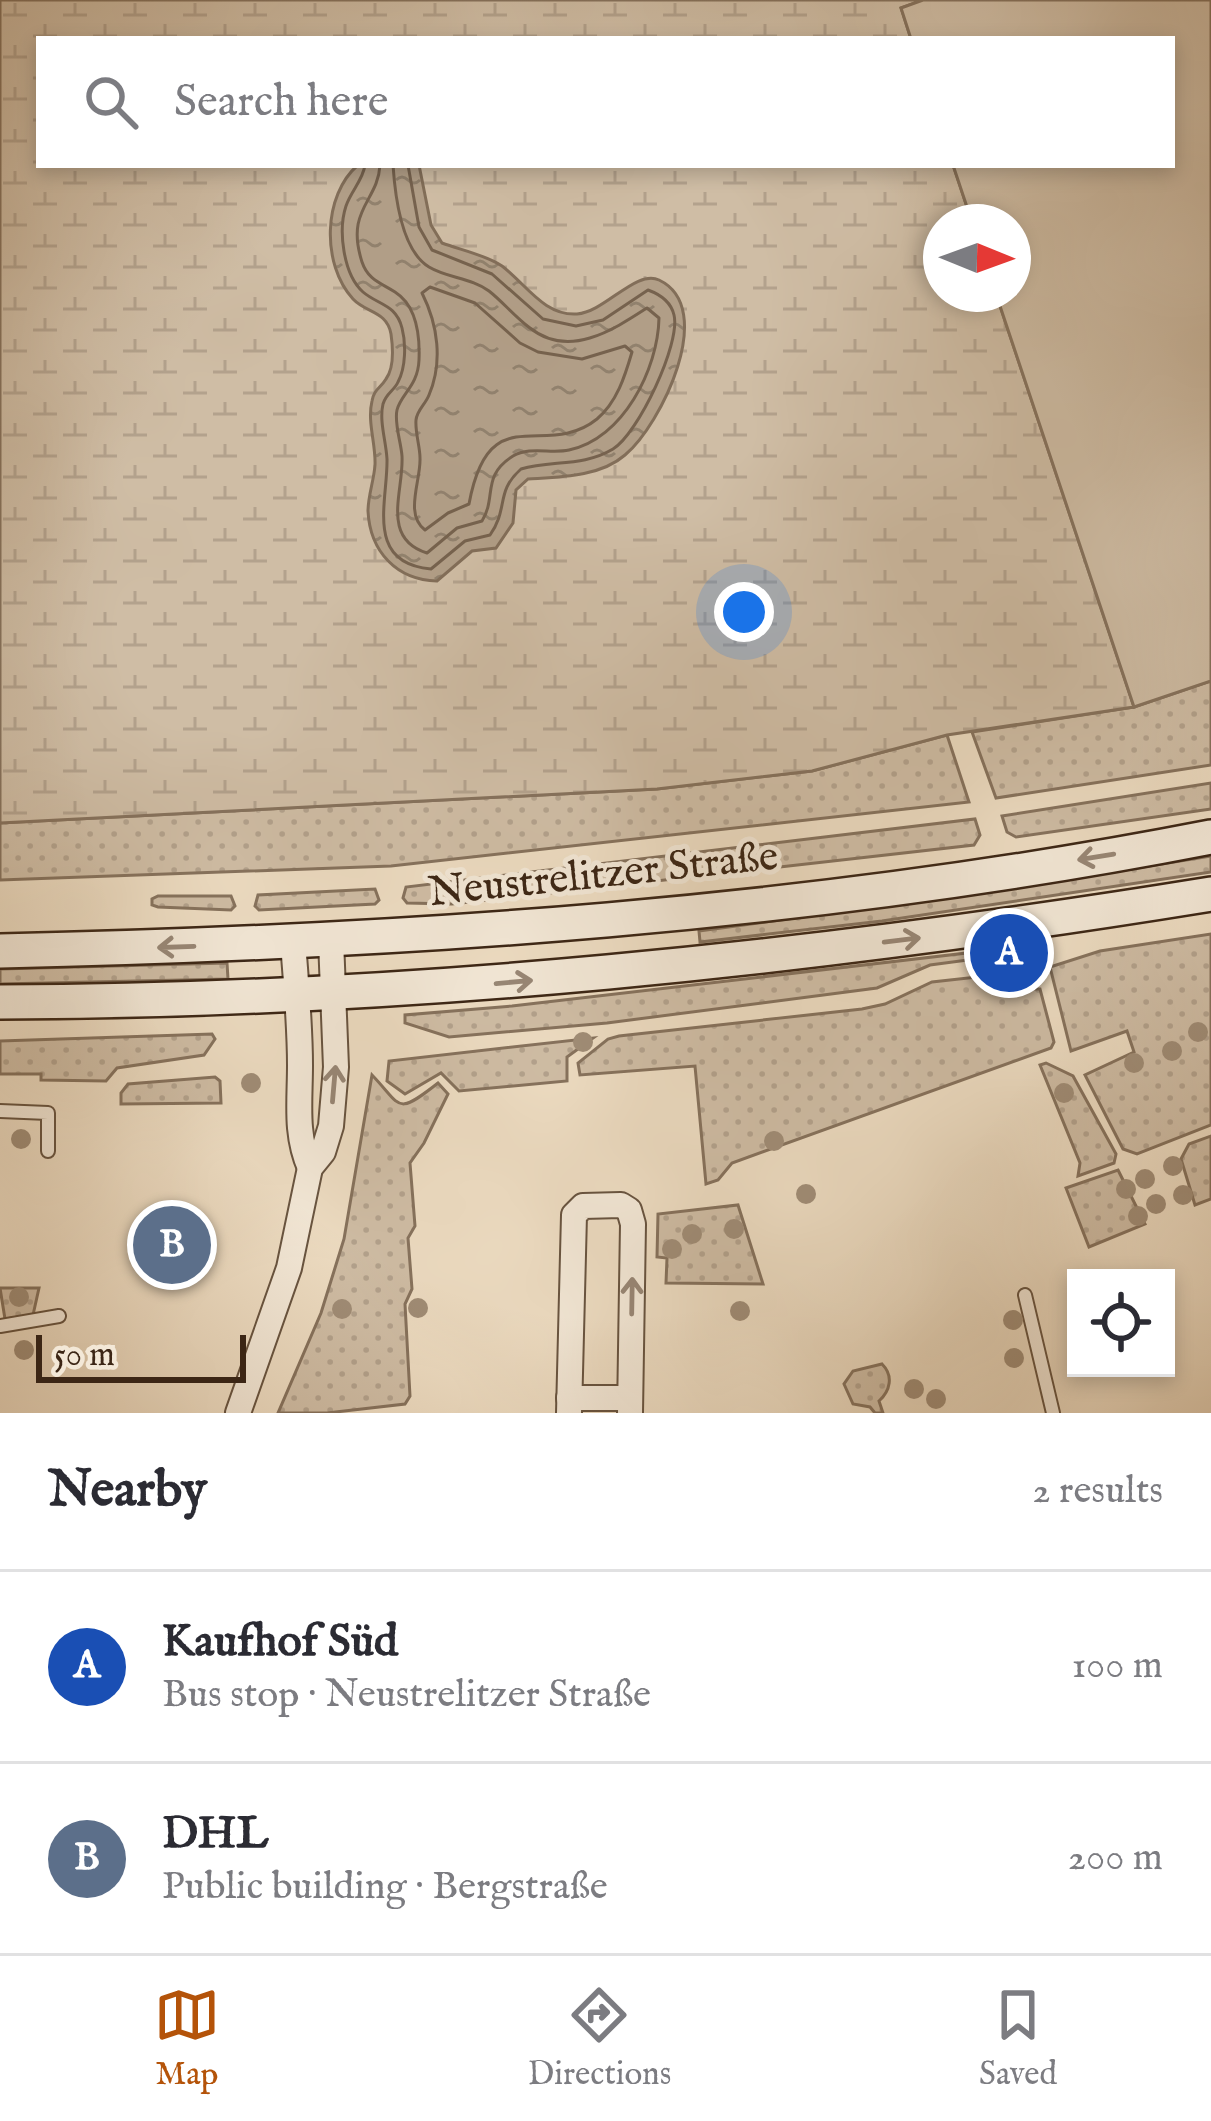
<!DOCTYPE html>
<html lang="en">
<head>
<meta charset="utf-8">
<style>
  body { margin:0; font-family:"IM FELL English",serif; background:#f2f2f3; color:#2b2b33 }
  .controls { position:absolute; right:36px; bottom:36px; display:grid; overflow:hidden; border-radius:0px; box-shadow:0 6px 18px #0003 }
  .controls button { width:108px; height:108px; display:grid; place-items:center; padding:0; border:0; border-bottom:3px solid #e1e1e2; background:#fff; color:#2b2b33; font:60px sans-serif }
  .compass { position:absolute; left:923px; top:204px; width:108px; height:108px; border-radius:50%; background:#fff; box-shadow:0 6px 18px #0003; rotate:91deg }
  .scale { position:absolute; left:36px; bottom:30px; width:210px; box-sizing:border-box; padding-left:12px; border:6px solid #3c2615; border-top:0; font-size:33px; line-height:42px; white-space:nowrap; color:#3c2615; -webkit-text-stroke:9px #f3e8d7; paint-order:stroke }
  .you { position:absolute; left:744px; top:612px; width:42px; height:42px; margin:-30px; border:9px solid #fff; border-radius:50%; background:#1a73e8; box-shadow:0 0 0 18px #1a73e833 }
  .badge { display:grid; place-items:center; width:78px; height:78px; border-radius:50%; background:#b45309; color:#fff; font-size:39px; font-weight:700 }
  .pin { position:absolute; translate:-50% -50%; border:6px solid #fff; box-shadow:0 3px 12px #0006 }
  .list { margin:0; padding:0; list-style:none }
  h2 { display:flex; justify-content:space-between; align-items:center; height:156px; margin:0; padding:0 48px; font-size:51px }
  h2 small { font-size:39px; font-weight:400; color:#7c7c81 }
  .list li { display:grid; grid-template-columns:78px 1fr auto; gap:36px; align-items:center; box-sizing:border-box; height:192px; padding:0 48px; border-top:3px solid #e1e1e2 }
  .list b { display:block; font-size:45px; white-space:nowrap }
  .list p { margin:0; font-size:39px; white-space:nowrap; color:#7c7c81 }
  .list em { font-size:39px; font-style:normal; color:#7c7c81 }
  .icon { flex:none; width:66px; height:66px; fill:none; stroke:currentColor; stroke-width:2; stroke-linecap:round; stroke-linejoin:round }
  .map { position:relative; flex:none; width:1211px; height:1413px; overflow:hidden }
  .search { position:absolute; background:#fff; box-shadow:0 6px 18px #0003; left:36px; right:36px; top:36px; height:132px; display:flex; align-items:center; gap:30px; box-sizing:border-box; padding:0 42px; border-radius:0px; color:#7c7c81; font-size:45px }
  .sheet { height:540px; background:#fff }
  nav { display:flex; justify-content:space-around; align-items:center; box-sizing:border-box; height:168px; border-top:3px solid #e1e1e2; background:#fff; font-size:33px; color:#7c7c81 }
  nav a { display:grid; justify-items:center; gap:6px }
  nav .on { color:#b45309 }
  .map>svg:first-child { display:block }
</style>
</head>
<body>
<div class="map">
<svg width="1211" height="1413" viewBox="0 0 1211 1413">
  <defs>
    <pattern id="grass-dots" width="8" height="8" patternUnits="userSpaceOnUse" patternTransform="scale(3)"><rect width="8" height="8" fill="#cfbda5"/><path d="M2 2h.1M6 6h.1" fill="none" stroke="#b3a28d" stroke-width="1.8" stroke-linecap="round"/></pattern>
    <pattern id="wetland-marsh" width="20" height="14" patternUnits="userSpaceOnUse" patternTransform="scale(3)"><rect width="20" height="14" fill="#cfbda5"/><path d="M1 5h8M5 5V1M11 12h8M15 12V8" fill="none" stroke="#b3a28d"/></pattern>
    <pattern id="water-ripples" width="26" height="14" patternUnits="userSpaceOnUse" patternTransform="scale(3)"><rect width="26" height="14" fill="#b19e87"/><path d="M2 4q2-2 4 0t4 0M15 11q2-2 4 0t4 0" fill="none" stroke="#91816d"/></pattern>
  </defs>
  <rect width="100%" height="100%" fill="#eddcc2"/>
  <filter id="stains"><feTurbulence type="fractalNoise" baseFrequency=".00167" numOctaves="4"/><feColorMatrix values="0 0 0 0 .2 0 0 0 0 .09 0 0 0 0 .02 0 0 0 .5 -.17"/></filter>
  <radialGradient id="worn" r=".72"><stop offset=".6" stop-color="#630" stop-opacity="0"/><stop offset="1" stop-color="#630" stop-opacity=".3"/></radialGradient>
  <!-- grass -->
  <g fill="url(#grass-dots)" stroke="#86725d" stroke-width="3">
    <polygon points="1211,681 1211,765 996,798 972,732 1134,707"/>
    <polygon points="947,735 969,802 391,866 0,880 0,823 657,789 812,771"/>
    <polygon points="1211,783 1211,809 1016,837 1007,832 1002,816"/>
    <polygon points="975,819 980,835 974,845 452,904 407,903 403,898 406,887"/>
    <polygon points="1211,856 1211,872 882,921 700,942 699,931 1008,889"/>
    <polygon points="375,889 379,900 375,904 259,910 255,906 258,895"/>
    <polygon points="158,896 231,896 235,906 231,910 158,907 152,905 152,899"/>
    <polygon points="1211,934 1211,1125 1137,1154 1123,1149 1085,1075 1134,1052 1127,1031 1071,1051 1050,967 1100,951"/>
    <polygon points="967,953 968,960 930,965 877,988 607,1023 449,1037 405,1023 405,1015 512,1006"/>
    <polygon points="227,963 228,979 0,984 0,969"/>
    <polygon points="986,976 1007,989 1040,989 1054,1042 1051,1048 732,1163 718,1180 706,1184 695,1066 580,1075 578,1063 608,1039 619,1036 862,1009 885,1004 932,982"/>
    <polygon points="212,1034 215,1039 204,1055 117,1068 106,1081 41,1080 41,1074 0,1074 0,1041"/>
    <polygon points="593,1038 567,1057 567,1081 459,1091 441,1073 405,1094 387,1081 389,1061"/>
    <polygon points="1046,1063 1073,1076 1116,1154 1114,1163 1078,1176 1080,1163 1040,1065"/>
    <path d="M 372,1075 C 402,1106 395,1117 438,1083 L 448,1094 L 424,1143 L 410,1163 L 415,1226 L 408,1238 L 412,1289 L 405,1304 L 410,1396 L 405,1404 L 327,1413 L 278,1413 L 321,1313 L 344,1239 Z"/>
    <polygon points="215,1077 220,1081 221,1103 121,1104 121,1093 128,1084"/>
    <polygon points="1211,1136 1211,1199 1195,1205 1181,1159 1189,1144"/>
    <polygon points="1118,1170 1145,1224 1089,1247 1066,1188"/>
    <polygon points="738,1205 763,1284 666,1283 667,1258 657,1257 658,1214"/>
    <polygon points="0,1288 39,1288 33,1315 5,1319"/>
    <path d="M 882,1364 C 894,1376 890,1391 879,1401 L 883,1413 L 875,1413 L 870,1407 L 853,1404 L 844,1384 L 853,1371 Z"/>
  </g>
  <!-- wetland -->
  <polygon fill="url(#wetland-marsh)" stroke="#86725d" stroke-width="3" points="0,0 923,0 901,8 911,39 39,39 39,165 953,165 972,222 941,222 941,294 996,294 1134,707 947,735 812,771 657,789 0,823"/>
  <!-- pitch -->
  <polygon fill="#cfbda5" stroke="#86725d" stroke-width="3" points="923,0 1211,0 1211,681 1134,707 996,294 1013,294 1013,222 972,222 953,165 1172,165 1172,39 911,39 901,8"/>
  <!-- water -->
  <path fill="url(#water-ripples)" stroke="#826e59" stroke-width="3" d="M 358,165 L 419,165 L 431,225 L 442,243 C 461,250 486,255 502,266 C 526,284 544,316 577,314 C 605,312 636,269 659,280 C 718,308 661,425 625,455 C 600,477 559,477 528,479 L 516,490 L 513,523 L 496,548 L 472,551 L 437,581 C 397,580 370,552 368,511 C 368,496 374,480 375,465 C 376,444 367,422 372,401 C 374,389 380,389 386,379 C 394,368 393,348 391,334 C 387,311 366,313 353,299 C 321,264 323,195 358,165 Z"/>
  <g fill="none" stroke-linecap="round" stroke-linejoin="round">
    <!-- shore -->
    <g stroke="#76624e" stroke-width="3">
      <path d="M 365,165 C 363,180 351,191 346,206 C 338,230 343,274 363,292 C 378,305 396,304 402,328 C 406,343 406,367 398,382 C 394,391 386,393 383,404 C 379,421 386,441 387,459 C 388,501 364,563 431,569 L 465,541 L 490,535 C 509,508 495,492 521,469 C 552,460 583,467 613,449 C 638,434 681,343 674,315 C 671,302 659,294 648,290 L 603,320 L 576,326 L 543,319 L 492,274 L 432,250 L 419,227 L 408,165"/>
      <path d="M 380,165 C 378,202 345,209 362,262 C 368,280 381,283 395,292 C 417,306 420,336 419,360 C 418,386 401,394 397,410 C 394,423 401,442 402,456 C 404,491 380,538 427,553 L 457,528 L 482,521 C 497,497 481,476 513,456 C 530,446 551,454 569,450 C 623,439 658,369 659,318 L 647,308 C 613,330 569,359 530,328 C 515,317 503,302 489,291 C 472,278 447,278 429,267 C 401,250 395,195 393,165"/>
      <path d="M 430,287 L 475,303 L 520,343 L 538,352 L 582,359 L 625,346 L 632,352 C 625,376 617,402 597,419 C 545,461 489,395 469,504 L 448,513 L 425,530 C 404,514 421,481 420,458 C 420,446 415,433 416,420 C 417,410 425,405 429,395 C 443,362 438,325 422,293 Z"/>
    </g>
    <!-- service casing -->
    <g stroke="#685440" stroke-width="16">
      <g id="service">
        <polyline points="0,1111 48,1113 48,1151"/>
        <polyline points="1025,1295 1053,1413"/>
        <polyline points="0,1326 59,1316"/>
      </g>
    </g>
    <!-- minor casing -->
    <g stroke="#685440" stroke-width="28">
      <g id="minor">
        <path d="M 293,942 C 296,983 300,1024 300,1065 C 300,1102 295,1134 310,1168"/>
        <polyline points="569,1398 630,1398"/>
        <polyline points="238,1413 289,1268 310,1168 323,1152 331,1126 336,1067 331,940"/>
        <polyline points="569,1413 574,1215 583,1206 621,1205 629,1210 633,1224 630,1413"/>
      </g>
    </g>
    <!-- secondary casing -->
    <g stroke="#3c2615" stroke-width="38">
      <g id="secondary">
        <path d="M 0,951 C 405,942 813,915 1211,837"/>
        <path d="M 0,1002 C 407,1001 810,959 1211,894"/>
      </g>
    </g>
    <!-- service -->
    <use href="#service" stroke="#f3e8d7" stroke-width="12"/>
    <!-- minor -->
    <use href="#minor" stroke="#f3e8d7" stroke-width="24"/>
    <!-- secondary -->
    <use href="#secondary" stroke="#f3e8d7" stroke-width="33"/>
  </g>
  <!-- trees -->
  <g fill="#a08d77">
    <circle cx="1198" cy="1032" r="10"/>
    <circle cx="583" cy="1042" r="10"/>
    <circle cx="1172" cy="1051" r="10"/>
    <circle cx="1134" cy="1063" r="10"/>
    <circle cx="251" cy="1083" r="10"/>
    <circle cx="1064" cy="1093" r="10"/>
    <circle cx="21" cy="1139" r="10"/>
    <circle cx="774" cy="1141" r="10"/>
    <circle cx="1173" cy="1166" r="10"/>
    <circle cx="1145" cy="1179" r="10"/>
    <circle cx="1126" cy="1189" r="10"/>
    <circle cx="806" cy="1194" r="10"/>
    <circle cx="1183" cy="1195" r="10"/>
    <circle cx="1156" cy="1204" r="10"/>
    <circle cx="1138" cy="1216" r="10"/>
    <circle cx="734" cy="1229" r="10"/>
    <circle cx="692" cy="1234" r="10"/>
    <circle cx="672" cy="1249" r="10"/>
    <circle cx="19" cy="1297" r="10"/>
    <circle cx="418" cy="1308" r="10"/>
    <circle cx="342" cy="1309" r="10"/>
    <circle cx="740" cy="1311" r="10"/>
    <circle cx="1013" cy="1320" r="10"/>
    <circle cx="24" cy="1350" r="10"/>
    <circle cx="1014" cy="1358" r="10"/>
    <circle cx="914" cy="1389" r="10"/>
    <circle cx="936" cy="1399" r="10"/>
  </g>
  <!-- one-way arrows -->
  <defs><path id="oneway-shaft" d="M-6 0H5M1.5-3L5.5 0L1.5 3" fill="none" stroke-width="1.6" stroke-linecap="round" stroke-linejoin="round" transform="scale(3)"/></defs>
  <g stroke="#988776">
    <use href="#oneway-shaft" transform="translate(1096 857) rotate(171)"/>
    <use href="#oneway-shaft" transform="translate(902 940) rotate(-7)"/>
    <use href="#oneway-shaft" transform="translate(176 947) rotate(178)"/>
    <use href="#oneway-shaft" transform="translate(514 982) rotate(-5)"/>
    <use href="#oneway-shaft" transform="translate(334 1084) rotate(-85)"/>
    <use href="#oneway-shaft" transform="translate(632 1296) rotate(-89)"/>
  </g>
  <g text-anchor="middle" stroke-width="10" stroke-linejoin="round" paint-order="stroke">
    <!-- street labels -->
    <g font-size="42" fill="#3c2615" stroke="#f3e8d7">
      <text transform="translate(603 872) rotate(-6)" y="15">Neustrelitzer Straße</text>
    </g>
  </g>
  <rect width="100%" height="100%" filter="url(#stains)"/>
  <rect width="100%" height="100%" fill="url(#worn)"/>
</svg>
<div class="controls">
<button><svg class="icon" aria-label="locate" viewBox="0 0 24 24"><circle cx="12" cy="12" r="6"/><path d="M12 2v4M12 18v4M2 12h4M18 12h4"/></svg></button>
</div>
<svg class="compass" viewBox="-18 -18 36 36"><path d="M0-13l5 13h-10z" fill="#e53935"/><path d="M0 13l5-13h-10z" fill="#7c7c81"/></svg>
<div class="scale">50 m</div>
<div class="you"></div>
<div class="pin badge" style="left:1009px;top:953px;background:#1a4fb4">A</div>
<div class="pin badge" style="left:172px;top:1245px;background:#5c6f8a">B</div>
<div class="search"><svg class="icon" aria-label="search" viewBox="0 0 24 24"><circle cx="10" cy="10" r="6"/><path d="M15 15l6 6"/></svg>Search here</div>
</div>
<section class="sheet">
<h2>Nearby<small>2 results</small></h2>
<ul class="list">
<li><span class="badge" style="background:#1a4fb4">A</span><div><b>Kaufhof Süd</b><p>Bus stop · Neustrelitzer Straße</p></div><em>100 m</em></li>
<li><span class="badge" style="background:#5c6f8a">B</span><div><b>DHL</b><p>Public building · Bergstraße</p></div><em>200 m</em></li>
</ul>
</section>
<nav>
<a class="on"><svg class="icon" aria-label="map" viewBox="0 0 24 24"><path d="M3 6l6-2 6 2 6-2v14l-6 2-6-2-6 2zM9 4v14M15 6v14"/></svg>Map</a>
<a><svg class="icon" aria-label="directions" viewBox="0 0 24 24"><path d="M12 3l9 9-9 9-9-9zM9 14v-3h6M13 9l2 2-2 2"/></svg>Directions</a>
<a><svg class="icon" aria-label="saved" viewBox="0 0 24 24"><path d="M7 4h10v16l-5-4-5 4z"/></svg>Saved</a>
</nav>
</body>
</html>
